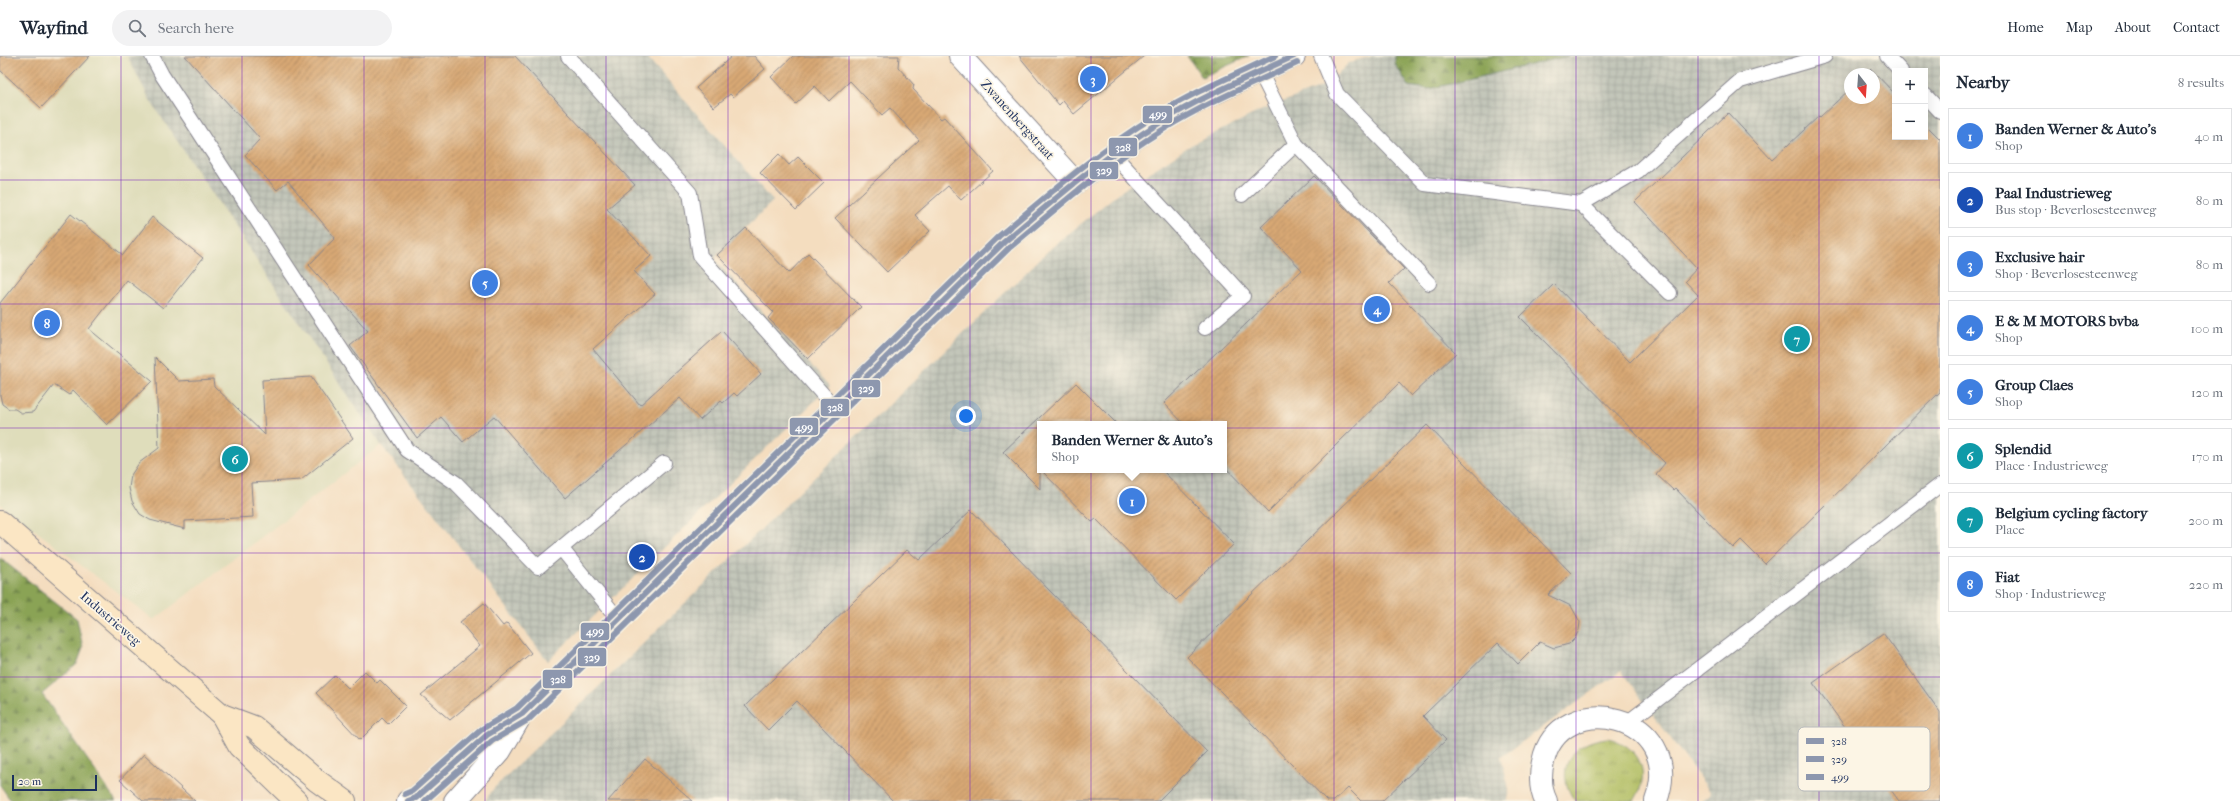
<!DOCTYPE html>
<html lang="en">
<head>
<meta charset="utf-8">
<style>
  body { margin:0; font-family:"IM FELL French Canon",serif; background:#f2f2f3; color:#1f2937 }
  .controls { position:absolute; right:12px; top:12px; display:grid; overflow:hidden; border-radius:0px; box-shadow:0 4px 16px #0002 }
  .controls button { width:36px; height:36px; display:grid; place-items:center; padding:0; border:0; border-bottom:1px solid #e0e1e3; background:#fff; color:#1f2937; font:20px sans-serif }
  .compass { position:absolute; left:1844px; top:12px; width:36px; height:36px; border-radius:50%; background:#fff; box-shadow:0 4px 16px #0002; rotate:163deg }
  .scale { position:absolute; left:12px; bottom:10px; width:85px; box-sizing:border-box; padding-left:4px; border:2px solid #1b2f5e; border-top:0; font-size:11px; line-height:14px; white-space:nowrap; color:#1b2f5e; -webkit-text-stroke:3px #fcf5e5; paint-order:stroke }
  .you { position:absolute; left:966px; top:360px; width:14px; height:14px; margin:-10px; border:3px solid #fff; border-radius:50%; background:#1a73e8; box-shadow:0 0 0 6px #1a73e833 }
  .badge { display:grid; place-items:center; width:26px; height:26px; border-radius:50%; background:#0b8043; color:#fff; font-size:13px; font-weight:700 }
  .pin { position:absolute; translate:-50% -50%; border:2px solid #fff; box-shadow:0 1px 4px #0006 }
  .popup { position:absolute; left:1037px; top:365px; width:190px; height:52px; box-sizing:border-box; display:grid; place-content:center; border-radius:0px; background:#fff; filter:drop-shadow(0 1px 3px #0005); font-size:13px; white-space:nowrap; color:#747a83 }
  .popup b { font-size:15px; color:#1f2937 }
  .popup::after { content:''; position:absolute; left:50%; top:100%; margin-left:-8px; border:8px solid transparent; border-top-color:#fff }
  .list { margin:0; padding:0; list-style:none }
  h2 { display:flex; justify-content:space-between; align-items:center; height:52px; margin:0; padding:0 16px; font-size:17px }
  h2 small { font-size:13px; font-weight:400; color:#747a83 }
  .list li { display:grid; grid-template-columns:26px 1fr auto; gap:12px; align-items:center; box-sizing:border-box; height:56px; margin:0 8px 8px; padding:0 8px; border:1px solid #e0e1e3; border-radius:0px }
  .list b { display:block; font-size:15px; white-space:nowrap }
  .list p { margin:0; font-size:13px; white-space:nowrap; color:#747a83 }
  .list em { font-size:13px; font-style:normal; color:#747a83 }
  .icon { flex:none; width:22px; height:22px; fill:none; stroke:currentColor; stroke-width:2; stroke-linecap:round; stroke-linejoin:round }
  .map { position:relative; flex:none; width:1940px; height:745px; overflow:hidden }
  header { display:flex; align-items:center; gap:24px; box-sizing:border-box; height:56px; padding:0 20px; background:#fff; border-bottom:1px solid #e0e1e3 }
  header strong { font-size:19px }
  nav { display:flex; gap:22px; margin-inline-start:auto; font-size:14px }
  .search { width:280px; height:36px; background:#f2f2f3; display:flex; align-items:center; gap:10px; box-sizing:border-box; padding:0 14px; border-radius:22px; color:#747a83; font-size:15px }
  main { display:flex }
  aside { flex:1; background:#fff }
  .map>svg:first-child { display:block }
</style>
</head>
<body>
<header>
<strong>Wayfind</strong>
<div class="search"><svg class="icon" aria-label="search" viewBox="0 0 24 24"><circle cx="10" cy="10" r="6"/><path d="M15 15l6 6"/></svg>Search here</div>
<nav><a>Home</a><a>Map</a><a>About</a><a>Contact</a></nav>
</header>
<main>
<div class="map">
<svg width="1940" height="745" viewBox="0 0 1940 745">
  <defs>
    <pattern id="industrial-grid" width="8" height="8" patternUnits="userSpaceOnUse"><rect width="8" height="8" fill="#c3c6b9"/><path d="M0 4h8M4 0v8" fill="none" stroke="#a7aaa1"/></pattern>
    <pattern id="grass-tufts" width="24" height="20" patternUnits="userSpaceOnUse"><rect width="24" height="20" fill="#aebb5d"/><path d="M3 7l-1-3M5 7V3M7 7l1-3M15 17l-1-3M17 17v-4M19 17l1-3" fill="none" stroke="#8d9850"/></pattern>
    <pattern id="forest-firs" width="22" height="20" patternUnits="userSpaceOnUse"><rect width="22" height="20" fill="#8aa354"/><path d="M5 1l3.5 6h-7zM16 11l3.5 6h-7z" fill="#708549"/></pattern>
    <pattern id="building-hatch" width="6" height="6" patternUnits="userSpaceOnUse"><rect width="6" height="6" fill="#d8a874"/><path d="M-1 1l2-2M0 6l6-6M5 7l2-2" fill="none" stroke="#ae8962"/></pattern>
  </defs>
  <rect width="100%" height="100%" fill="#fcf5e5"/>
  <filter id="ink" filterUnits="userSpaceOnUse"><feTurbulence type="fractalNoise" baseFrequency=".025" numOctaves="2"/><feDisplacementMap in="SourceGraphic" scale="8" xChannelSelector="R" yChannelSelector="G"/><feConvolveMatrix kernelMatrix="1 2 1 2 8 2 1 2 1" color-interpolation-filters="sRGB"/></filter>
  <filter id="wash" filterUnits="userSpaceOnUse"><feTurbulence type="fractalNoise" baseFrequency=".012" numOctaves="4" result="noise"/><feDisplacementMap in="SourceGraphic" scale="16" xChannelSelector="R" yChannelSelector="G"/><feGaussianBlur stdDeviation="0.9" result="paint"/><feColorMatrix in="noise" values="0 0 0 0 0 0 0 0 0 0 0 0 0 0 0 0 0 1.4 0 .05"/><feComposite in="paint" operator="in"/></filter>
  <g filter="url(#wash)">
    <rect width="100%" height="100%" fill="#f4ddbf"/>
    <!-- built -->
    <polygon fill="#dfddbb" points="0,0 127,0 151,46 381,389 154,564 0,448"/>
    <!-- industrial -->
    <g fill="url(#industrial-grid)" fill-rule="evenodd">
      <polygon points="127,0 646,0 773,145 714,203 830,330 548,605 381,389 151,46"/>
      <path d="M 1373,0 L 1395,0 L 1395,8 L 1429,33 L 1568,0 L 1940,0 L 1940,745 L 1700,745 L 1711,737 L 1621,615 L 1501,701 L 1508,729 L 1508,745 L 485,745 L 494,732 L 550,678 L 1050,193 L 1120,136 L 1191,89 L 1260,55 L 1326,29 L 1350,6 ZM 1895,15 L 1925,15 L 1925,81 L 1895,81 ZM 1850,18 L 1874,18 L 1874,42 L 1850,42 ZM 1040,368 L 1224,368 L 1224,414 L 1040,414 Z"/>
    </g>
    <!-- grass -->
    <path fill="url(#grass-tufts)" stroke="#64755e" d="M 1609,682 C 1640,691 1652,717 1634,745 L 1575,745 C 1552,713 1573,684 1609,682 Z"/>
    <!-- forest -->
    <g fill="url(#forest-firs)" stroke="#526959">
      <polygon points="1187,0 1249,0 1202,21"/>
      <polygon points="1395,0 1568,0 1429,33 1409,30 1395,8"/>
      <polygon points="0,502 77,563 83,592 77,608 42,638 116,745 11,745 0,729"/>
    </g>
    <g id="blocks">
      <!-- building -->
      <g fill="url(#building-hatch)">
        <polygon points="0,0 90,0 41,52 0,14"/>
        <polygon points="185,0 515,0 635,129 607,153 651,200 634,215 655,238 593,293 640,349 722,275 761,318 737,340 734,337 723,347 721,345 700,364 680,342 565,442 494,360 463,386 441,361 417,382 350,290 368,275 309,209 335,182 288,125 277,134 245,99 260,83"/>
        <polygon points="732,0 754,0 765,13 733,41 730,38 714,51 696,32"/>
        <polygon points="793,0 899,0 898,11 914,29 913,33 941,63 944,61 993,115 961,144 948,130 915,159 930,175 887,216 835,162 919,84 890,52 882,59 850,25 829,45 815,30 796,48 771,21"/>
        <polygon points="1019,0 1144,0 1074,58 1063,45 1059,49"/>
        <polygon points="1871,13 1895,38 1895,81 1925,81 1925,68 1940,83 1940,336 1765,508 1741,484 1733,492 1675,432 1673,434 1656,418 1665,407 1520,261 1554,228 1630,306 1698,239 1685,225 1697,212 1635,146 1728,57 1772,104 1819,60 1820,61 1850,33 1850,42 1874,42 1874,18 1866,18"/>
        <polygon points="779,98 789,109 798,101 824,127 796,154 760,117"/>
        <polygon points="1314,120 1404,213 1389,227 1456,297 1411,340 1399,327 1268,456 1224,410 1224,368 1184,368 1164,347 1302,214 1261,171"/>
        <polygon points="71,158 123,199 152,161 203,202 163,252 127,224 89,273 152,325 107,369 73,334 69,339 54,329 33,356 21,357 15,353 9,353 2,348 0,339 0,247"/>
        <polygon points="746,172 789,217 808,197 861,251 808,303 768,262 773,256 717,199"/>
        <polygon points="155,301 179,325 213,323 214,330 265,379 262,324 311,321 353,382 301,424 251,427 253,461 185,465 185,473 150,464 140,458 132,445 129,432 131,419 139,407 159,392"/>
        <polygon points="1076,327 1117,368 1040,368 1040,433 1003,396"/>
        <polygon points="1427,369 1571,517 1548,539 1571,550 1580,566 1579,574 1575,582 1569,588 1554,592 1540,586 1518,608 1498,587 1423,660 1446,684 1382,745 1361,745 1348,732 1334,745 1327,745 1187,601"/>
        <polygon points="1041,414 1162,414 1234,488 1176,544 1096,463 1092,466"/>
        <polygon points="971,454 1207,696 1158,745 893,745 797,645 768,674 745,650 907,494 919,504"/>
        <polygon points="484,547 503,570 507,567 531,597 450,664 421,639 480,590 460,566"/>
        <polygon points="1883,577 1940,656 1940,745 1899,745 1813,627"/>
        <polygon points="365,615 377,627 380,624 406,650 388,668 382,662 360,684 316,637 335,619 348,632"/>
        <polygon points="144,698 195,745 143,745 120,724"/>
        <polygon points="645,703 693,745 608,745"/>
      </g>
    </g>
  </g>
  <g filter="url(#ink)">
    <use href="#blocks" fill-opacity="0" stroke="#88868e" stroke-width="1"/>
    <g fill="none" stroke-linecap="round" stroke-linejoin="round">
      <!-- service casing -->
      <g stroke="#88868e" stroke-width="16">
        <g id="service">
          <polyline points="152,0 162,19 407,394 456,427 538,511 664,407"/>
          <polyline points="568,0 690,137 700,200 835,352"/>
          <polyline points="1321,0 1337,38 1425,128 1581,148 1638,115 1740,25 1825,0"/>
          <polyline points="1887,0 1901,15"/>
          <polyline points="1260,16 1296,88 1429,227"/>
          <polyline points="1925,39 1940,55"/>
          <polyline points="1113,98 1243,240 1205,272"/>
          <polyline points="1242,139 1296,88"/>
          <polyline points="1581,148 1670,237"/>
          <polyline points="561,492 619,564"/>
          <polyline points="1628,666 1940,429"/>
        </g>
      </g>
      <!-- minor casing -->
      <g stroke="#88868e" stroke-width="24">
        <g id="minor">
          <polyline points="960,0 1075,126"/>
          <path d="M 1546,745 C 1540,733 1540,719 1543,706 C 1559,629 1688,658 1656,745"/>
        </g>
      </g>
      <!-- tertiary casing -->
      <g stroke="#88868e" stroke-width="24">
        <g id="tertiary">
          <path d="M 408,745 L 416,742 L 487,679 L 522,658 L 1004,186 C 1049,148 1094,110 1143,77 C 1190,46 1243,24 1294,0"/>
          <polyline points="455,745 500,695 520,661"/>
        </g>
      </g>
      <!-- secondary casing -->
      <g stroke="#88868e" stroke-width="24">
        <g id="secondary">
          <polyline points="0,466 222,659 254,671 316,724 345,745"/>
          <polyline points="222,659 239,690 296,745"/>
        </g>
      </g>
      <!-- service -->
      <use href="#service" stroke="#fff" stroke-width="14"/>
      <!-- minor -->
      <use href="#minor" stroke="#fff" stroke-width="22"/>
      <!-- tertiary -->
      <use href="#tertiary" stroke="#fff" stroke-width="22"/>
      <!-- secondary -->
      <use href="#secondary" stroke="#fbe6c4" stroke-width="22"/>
      <!-- bus-1 casing -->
      <g stroke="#fcf5e5" stroke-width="9">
        <path id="bus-1" d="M 408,745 L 416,742 L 487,679 L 522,658 L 1004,186 C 1054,144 1104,100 1161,66 C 1203,40 1249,21 1294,0"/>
      </g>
      <!-- bus-2 casing -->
      <g stroke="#fcf5e5" stroke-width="9">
        <path id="bus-2" d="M 425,745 L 492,685 L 528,664 L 1009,192 C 1059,150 1108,107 1164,73 C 1206,47 1252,28 1297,7"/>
      </g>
      <!-- bus-3 casing -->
      <g stroke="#fcf5e5" stroke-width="9">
        <path id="bus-3" d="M 405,738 L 412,735 L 482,673 L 517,652 L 999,180 C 1049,138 1099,94 1155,60 C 1193,36 1235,19 1275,0"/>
      </g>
      <!-- bus-1 -->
      <use href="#bus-1" stroke="#8d97ae" stroke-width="6"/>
      <!-- bus-2 -->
      <use href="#bus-2" stroke="#8d97ae" stroke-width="6"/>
      <!-- bus-3 -->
      <use href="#bus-3" stroke="#8d97ae" stroke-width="6"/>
    </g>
  </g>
  <!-- grid -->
  <path fill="none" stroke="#7b2cbf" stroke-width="1" stroke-opacity="0.55" d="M 121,0 L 121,745M 242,0 L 242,745M 364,0 L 364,745M 485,0 L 485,745M 606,0 L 606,745M 728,0 L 728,745M 849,0 L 849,745M 970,0 L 970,745M 1091,0 L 1091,745M 1212,0 L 1212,745M 1334,0 L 1334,745M 1455,0 L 1455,745M 1576,0 L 1576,745M 1698,0 L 1698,745M 1819,0 L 1819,745M 0,124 L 1940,124M 0,248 L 1940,248M 0,372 L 1940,372M 0,497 L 1940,497M 0,621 L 1940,621"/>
  <g text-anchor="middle" stroke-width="3.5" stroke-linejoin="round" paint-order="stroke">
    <!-- street labels -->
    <g font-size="13" fill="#1b2f5e" stroke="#fcf5e5">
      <text transform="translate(1018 63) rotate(48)" y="5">Zwanenbergstraat</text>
      <text transform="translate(111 562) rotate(41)" y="5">Industrieweg</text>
    </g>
  </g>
  <!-- legend -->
  <rect x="1798" y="671" width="132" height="64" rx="6" fill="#fcf5e5" stroke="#b8babc" stroke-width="1"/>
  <rect x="1806" y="682" width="18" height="6" fill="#8d97ae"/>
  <rect x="1806" y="700" width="18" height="6" fill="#8d97ae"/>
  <rect x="1806" y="718" width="18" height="6" fill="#8d97ae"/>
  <g font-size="11" fill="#1b2f5e">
    <text x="1831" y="689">328</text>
    <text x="1831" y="707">329</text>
    <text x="1831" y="725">499</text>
  </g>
  <g stroke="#fcf5e5" stroke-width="1.5">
    <rect x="1142" y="49" width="31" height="19" rx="4" fill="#8d97ae"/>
    <rect x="1108" y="81" width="30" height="20" rx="4" fill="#8d97ae"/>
    <rect x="1089" y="105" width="30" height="19" rx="4" fill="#8d97ae"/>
    <rect x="851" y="323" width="30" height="19" rx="4" fill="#8d97ae"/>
    <rect x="820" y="342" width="30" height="19" rx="4" fill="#8d97ae"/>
    <rect x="789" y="361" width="30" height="19" rx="4" fill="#8d97ae"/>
    <rect x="580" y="566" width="30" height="19" rx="4" fill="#8d97ae"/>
    <rect x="577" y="591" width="30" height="20" rx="4" fill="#8d97ae"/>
    <rect x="542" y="613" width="31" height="20" rx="4" fill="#8d97ae"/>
  </g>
  <g font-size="11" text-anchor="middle" font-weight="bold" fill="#fff">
    <text x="1158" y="62">499</text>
    <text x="1123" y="95">328</text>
    <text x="1104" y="118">329</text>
    <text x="866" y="336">329</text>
    <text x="835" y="355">328</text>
    <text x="804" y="375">499</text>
    <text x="595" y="579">499</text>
    <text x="592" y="605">329</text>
    <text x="558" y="627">328</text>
  </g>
</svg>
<div class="controls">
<button>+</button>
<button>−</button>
</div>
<svg class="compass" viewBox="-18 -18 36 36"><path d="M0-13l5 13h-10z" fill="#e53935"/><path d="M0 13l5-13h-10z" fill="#747a83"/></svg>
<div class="scale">20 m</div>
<div class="you"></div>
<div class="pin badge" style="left:1132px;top:445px;background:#3f7fe0">1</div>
<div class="popup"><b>Banden Werner &amp; Auto's</b>Shop</div>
<div class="pin badge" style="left:642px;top:501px;background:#1a4fb4">2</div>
<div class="pin badge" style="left:1093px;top:23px;background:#3f7fe0">3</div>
<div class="pin badge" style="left:1377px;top:253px;background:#3f7fe0">4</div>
<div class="pin badge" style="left:485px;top:227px;background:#3f7fe0">5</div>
<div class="pin badge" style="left:235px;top:403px;background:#0f9aa8">6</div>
<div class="pin badge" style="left:1797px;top:283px;background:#0f9aa8">7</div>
<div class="pin badge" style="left:47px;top:267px;background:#3f7fe0">8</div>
</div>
<aside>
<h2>Nearby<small>8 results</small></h2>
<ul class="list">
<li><span class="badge" style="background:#3f7fe0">1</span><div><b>Banden Werner &amp; Auto's</b><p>Shop</p></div><em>40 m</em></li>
<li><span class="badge" style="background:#1a4fb4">2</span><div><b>Paal Industrieweg</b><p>Bus stop · Beverlosesteenweg</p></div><em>80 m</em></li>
<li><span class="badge" style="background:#3f7fe0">3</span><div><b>Exclusive hair</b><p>Shop · Beverlosesteenweg</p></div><em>80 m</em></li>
<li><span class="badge" style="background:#3f7fe0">4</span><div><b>E &amp; M MOTORS bvba</b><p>Shop</p></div><em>100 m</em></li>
<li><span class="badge" style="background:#3f7fe0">5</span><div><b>Group Claes</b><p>Shop</p></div><em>120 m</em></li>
<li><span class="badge" style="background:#0f9aa8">6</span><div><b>Splendid</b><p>Place · Industrieweg</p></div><em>170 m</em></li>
<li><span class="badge" style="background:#0f9aa8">7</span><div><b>Belgium cycling factory</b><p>Place</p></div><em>200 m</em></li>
<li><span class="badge" style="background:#3f7fe0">8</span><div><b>Fiat</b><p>Shop · Industrieweg</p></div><em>220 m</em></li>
</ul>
</aside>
</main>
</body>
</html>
